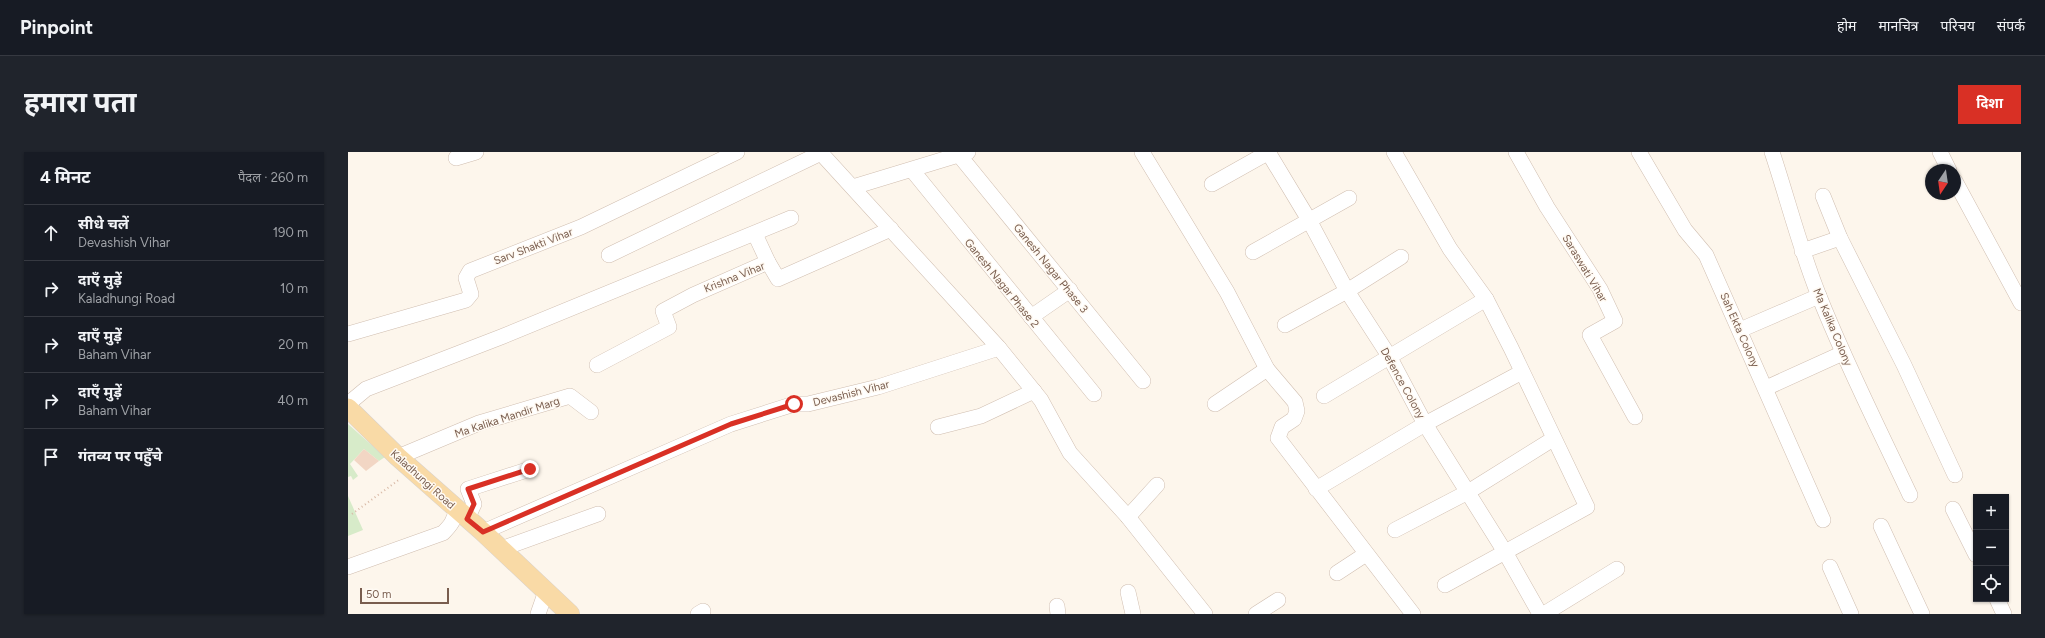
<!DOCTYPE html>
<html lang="hi">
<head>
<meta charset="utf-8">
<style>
  body { margin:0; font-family:Figtree,"Noto Sans Devanagari",sans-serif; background:#20242c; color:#f1f3f6 }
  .controls { position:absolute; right:12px; bottom:12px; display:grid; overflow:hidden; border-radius:0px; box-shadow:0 1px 3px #0004 }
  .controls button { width:36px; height:36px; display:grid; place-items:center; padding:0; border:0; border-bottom:1px solid #363941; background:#171b24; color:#f1f3f6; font:20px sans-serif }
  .compass { position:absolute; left:1577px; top:12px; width:36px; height:36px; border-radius:50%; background:#171b24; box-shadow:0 1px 3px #0004; rotate:193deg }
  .scale { position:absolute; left:12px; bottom:10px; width:89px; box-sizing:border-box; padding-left:4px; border:2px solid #795d4e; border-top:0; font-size:11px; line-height:14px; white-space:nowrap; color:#795d4e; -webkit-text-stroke:3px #fffaf3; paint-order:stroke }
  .stop { position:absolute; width:12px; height:12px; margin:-9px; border:3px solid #d93025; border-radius:50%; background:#fff }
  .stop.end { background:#d93025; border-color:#fff; box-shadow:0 1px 4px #0008 }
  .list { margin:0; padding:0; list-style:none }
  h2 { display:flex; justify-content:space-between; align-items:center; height:52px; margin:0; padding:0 16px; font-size:17px }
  h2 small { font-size:13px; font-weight:400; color:#9ea1a6 }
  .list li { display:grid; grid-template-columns:26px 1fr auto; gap:12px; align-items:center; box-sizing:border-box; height:56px; padding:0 16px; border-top:1px solid #363941 }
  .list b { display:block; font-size:15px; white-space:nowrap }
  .list p { margin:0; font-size:13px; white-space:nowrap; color:#9ea1a6 }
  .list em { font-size:13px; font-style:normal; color:#9ea1a6 }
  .icon { flex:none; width:22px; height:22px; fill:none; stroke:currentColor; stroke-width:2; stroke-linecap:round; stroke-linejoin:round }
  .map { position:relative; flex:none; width:1673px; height:462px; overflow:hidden; border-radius:0px }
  header { display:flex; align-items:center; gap:24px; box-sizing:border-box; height:56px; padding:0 20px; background:#171b24; border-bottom:1px solid #363941 }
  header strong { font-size:19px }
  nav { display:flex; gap:22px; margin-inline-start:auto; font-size:14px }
  .intro { display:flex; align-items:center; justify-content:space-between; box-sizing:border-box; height:96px; padding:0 24px }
  h1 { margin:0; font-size:28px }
  .button { padding:10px 18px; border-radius:0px; background:#d93025; color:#fff; font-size:14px; font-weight:700 }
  main { display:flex; gap:24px; padding:0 24px }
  aside { flex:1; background:#171b24; border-radius:0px; box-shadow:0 1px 3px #0004 }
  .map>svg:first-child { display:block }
</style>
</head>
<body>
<header>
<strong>Pinpoint</strong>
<nav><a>होम</a><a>मानचित्र</a><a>परिचय</a><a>संपर्क</a></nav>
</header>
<div class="intro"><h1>हमारा पता</h1><a class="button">दिशा</a></div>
<main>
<aside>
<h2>4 मिनट<small>पैदल · 260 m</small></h2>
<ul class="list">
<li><svg class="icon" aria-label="ahead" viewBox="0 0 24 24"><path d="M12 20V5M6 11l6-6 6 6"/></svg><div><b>सीधे चलें</b><p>Devashish Vihar</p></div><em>190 m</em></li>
<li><svg class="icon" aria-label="right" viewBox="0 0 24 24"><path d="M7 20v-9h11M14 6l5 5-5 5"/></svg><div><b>दाएँ मुड़ें</b><p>Kaladhungi Road</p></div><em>10 m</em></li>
<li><svg class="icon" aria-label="right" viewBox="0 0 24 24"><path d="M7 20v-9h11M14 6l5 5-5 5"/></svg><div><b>दाएँ मुड़ें</b><p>Baham Vihar</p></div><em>20 m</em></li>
<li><svg class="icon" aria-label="right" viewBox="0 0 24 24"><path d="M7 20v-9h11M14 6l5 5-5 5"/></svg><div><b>दाएँ मुड़ें</b><p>Baham Vihar</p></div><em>40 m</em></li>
<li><svg class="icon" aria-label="arrive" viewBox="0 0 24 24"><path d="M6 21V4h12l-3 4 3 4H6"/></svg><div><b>गंतव्य पर पहुँचे</b></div></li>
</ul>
</aside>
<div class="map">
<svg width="1673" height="462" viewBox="0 0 1673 462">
  <rect width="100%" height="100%" fill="#fdf6ec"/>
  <!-- green -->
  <g fill="#d7ebc9">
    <polygon points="0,272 37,305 31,309 16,297 2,312 10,324 5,328 3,324 0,325"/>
    <polygon points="0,344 15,378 0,384"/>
  </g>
  <!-- building -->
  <polygon fill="#f2d6c4" points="16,297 31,309 18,319 6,308"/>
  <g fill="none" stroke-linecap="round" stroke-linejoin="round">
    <!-- minor casing -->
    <g stroke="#d0beb0" stroke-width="16">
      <g id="minor">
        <polyline points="472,0 651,196 693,248 722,301 780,365 857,462"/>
        <polyline points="794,0 879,140 919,217 947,250 949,259 946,267 934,275 930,286 1065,462"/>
        <polyline points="920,0 961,68 999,139 1041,204 1077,272 1157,400 1192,462"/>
        <polyline points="1046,0 1102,97 1138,147 1163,196 1239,355 1097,433"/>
        <polyline points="1168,0 1199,55 1252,137 1267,169 1242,183 1287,265"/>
        <polyline points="1291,0 1337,78 1358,103 1475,368"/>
        <path d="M 1424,0 C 1440,48 1452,97 1471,144 C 1498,212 1531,277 1562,343"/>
        <polyline points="1592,0 1601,18"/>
        <polyline points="611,3 795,229"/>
        <polyline points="108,6 128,0"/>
        <polyline points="564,18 746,242"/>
        <polyline points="1607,29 1673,151"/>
        <polyline points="864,32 921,0"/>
        <polyline points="505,35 620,0"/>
        <polyline points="1475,44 1492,86 1556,213 1607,323"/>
        <polyline points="407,82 420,110"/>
        <polyline points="1454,99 1492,86"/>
        <polyline points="905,100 1001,46"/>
        <polyline points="261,103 473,1"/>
        <polyline points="683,165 722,138"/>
        <polyline points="937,173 999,139 1053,105"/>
        <polyline points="1392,178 1471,144"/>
        <polyline points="0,182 118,148 123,142 118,126 122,119 233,75 389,0"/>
        <polyline points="249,213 321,175 315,159 345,143 420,110 430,127 543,77"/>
        <polyline points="1418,236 1495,201"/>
        <polyline points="976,244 1138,147"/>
        <polyline points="0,252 18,237 153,185 443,66"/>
        <polyline points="867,252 919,217"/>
        <polyline points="590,275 633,264 686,239"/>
        <polyline points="50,305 131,271 222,244 243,260"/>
        <polyline points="968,337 1077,272 1174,220"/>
        <polyline points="1605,357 1628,403"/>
        <polyline points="780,365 809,333"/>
        <polyline points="119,367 126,352 120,337 182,317"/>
        <polyline points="1533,374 1574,462"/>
        <polyline points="1047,378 1120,340 1205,287"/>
        <polyline points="135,380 383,272 446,252 460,252 530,235 651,196"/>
        <polyline points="153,397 250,362"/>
        <path d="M 0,415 L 95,381 C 102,374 107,368 108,357"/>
        <polyline points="1482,415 1503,462"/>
        <polyline points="989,421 1018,402"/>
        <polyline points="780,440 785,462"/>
        <polyline points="1649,447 1656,462"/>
        <polyline points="709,454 710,462"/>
        <polyline points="190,462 198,439"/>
        <polyline points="350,462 355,459"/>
        <polyline points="908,462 930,448"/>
        <polyline points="1196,462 1269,417"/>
      </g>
    </g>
    <!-- major casing -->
    <g stroke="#d9d2cd" stroke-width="20">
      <polyline id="major" points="0,256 50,305 135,380 222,462"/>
    </g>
    <!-- path -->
    <polyline stroke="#d8b9a6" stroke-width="2" stroke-dasharray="1 3" stroke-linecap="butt" points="4,362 52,327"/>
    <!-- minor -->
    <use href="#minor" stroke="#fff" stroke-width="15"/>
    <!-- major -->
    <use href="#major" stroke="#f9daa6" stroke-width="19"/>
  </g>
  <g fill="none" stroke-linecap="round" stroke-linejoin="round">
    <!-- route -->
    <polyline stroke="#d93025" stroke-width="5" points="182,317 120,337 126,352 119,367 135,380 383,272 446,252"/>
  </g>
  <g text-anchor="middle" stroke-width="3" stroke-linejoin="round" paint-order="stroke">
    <!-- street labels -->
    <g font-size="11" fill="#795d4e" stroke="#fffaf3">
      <text transform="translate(185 94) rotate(-21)" y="4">Sarv Shakti Vihar</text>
      <text transform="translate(703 116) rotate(51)" y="4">Ganesh Nagar Phase 3</text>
      <text transform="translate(1237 116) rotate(59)" y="4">Saraswati Vihar</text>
      <text transform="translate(386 125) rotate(-22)" y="4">Krishna Vihar</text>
      <text transform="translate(654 131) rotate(51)" y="4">Ganesh Nagar Phase 2</text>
      <text transform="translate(1485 175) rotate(67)" y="4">Ma Kalika Colony</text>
      <text transform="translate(1392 178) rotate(66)" y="4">Sah Ekta Colony</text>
      <text transform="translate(1055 231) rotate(61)" y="4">Defence Colony</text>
      <text transform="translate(503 241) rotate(-14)" y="4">Devashish Vihar</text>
      <text transform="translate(159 265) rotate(-18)" y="4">Ma Kalika Mandir Marg</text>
      <text transform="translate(75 327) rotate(42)" y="4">Kaladhungi Road</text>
    </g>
  </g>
</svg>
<div class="controls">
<button>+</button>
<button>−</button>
<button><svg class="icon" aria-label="locate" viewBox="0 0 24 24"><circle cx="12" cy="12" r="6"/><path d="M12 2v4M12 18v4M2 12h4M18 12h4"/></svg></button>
</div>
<svg class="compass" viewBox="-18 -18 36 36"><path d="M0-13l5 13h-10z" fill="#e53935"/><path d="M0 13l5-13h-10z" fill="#9ea1a6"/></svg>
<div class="scale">50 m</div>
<div class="stop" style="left:446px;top:252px"></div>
<div class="stop end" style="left:182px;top:317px"></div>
</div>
</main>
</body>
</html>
